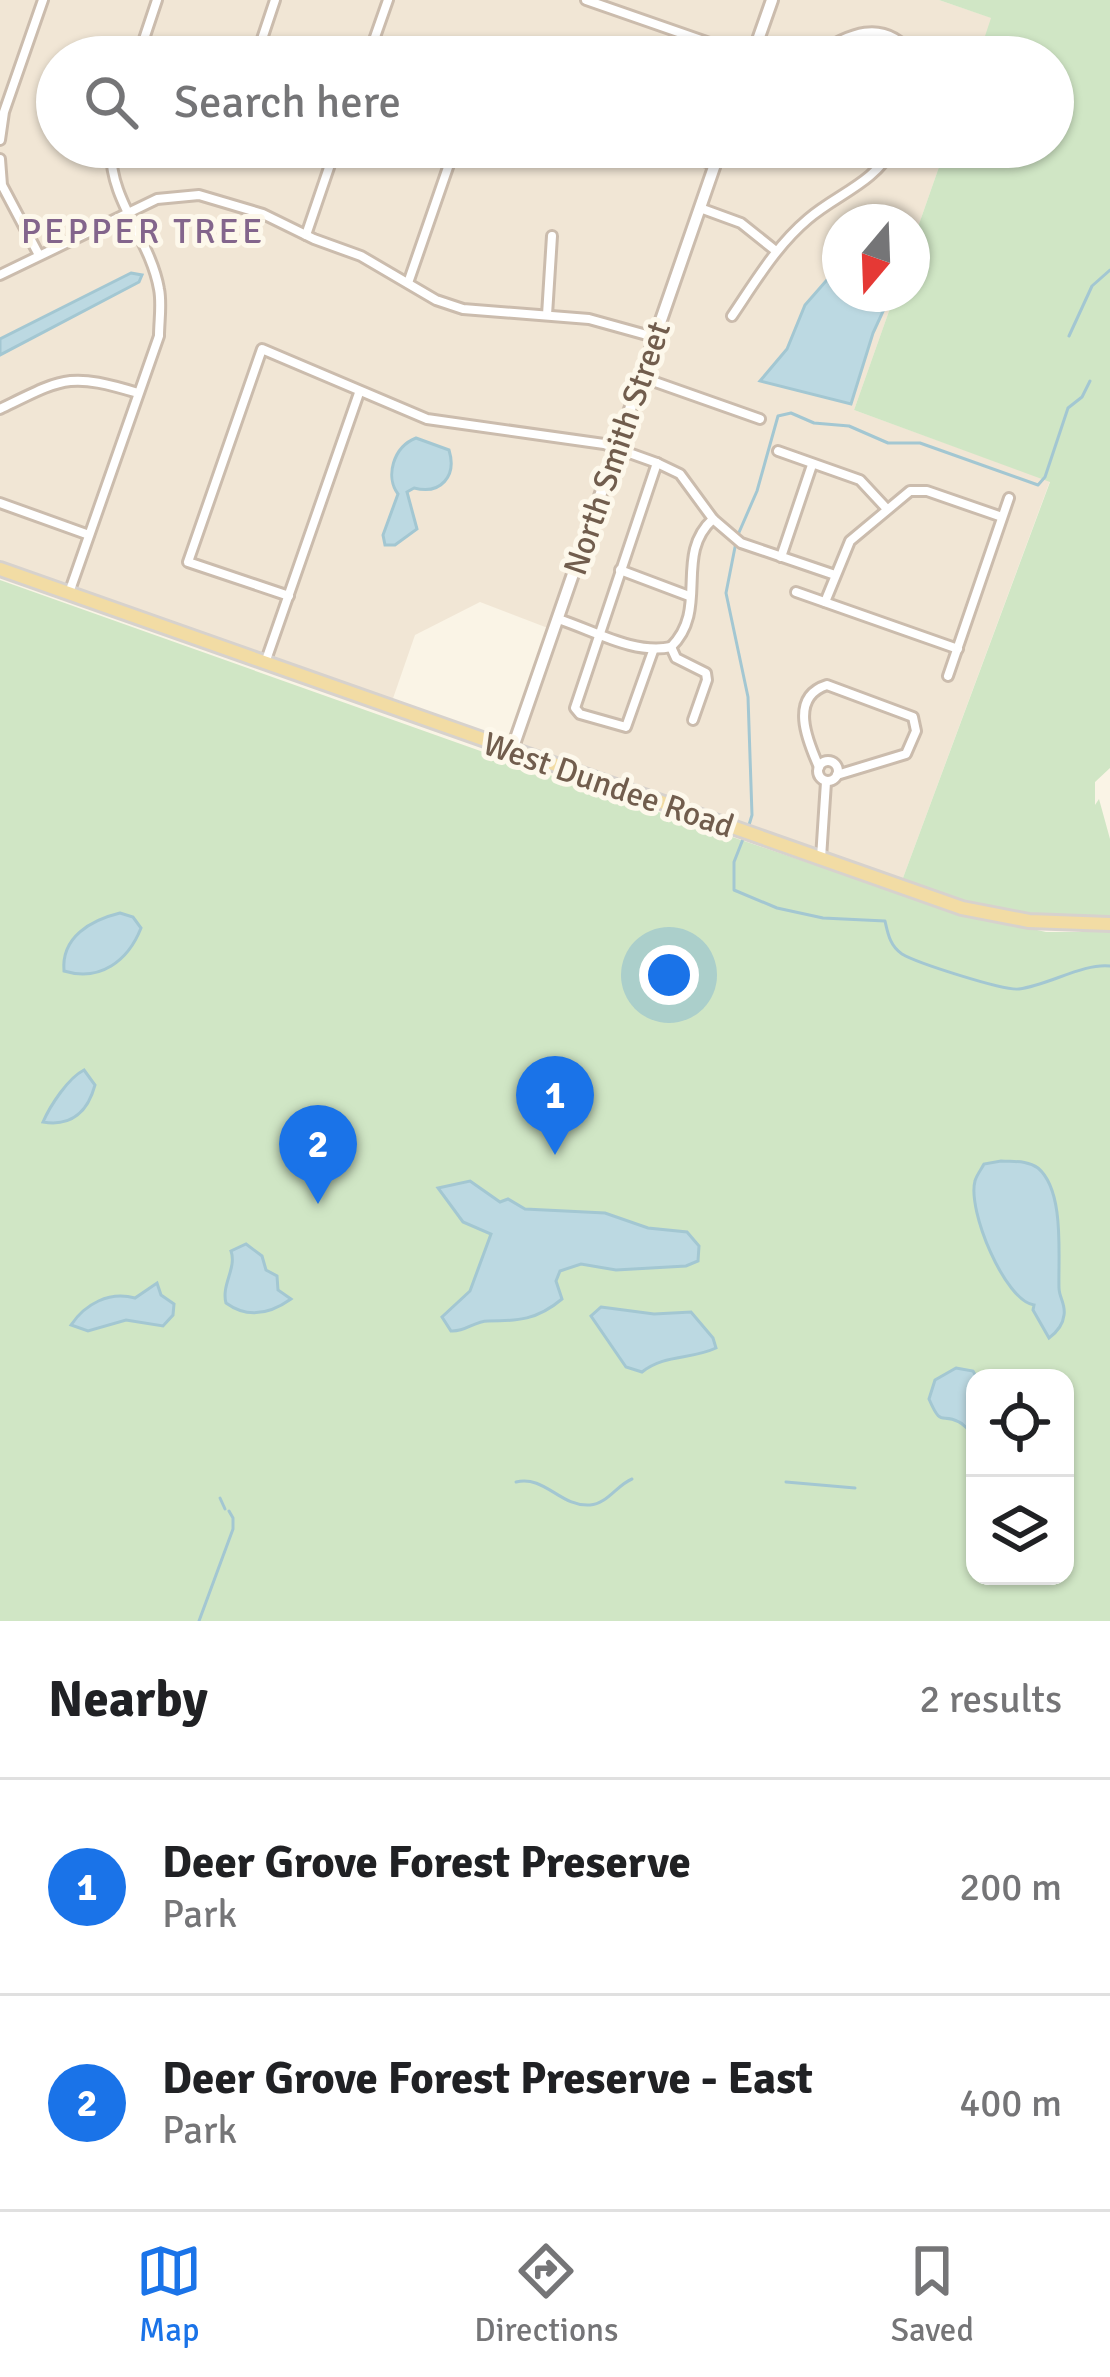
<!DOCTYPE html>
<html lang="en">
<head>
<meta charset="utf-8">
<style>
  body { margin:0; font-family:Signika,sans-serif; background:#f2f2f2; color:#202124 }
  .controls { position:absolute; right:36px; bottom:36px; display:grid; overflow:hidden; border-radius:24px; box-shadow:0 3px 9px #0004 }
  .controls button { width:108px; height:108px; display:grid; place-items:center; padding:0; border:0; border-bottom:3px solid #e0e0e0; background:#fff; color:#202124; font:60px sans-serif }
  .compass { position:absolute; left:822px; top:204px; width:108px; height:108px; border-radius:50%; background:#fff; box-shadow:0 3px 9px #0004; rotate:199deg }
  .you { position:absolute; left:669px; top:975px; width:42px; height:42px; margin:-30px; border:9px solid #fff; border-radius:50%; background:#1a73e8; box-shadow:0 0 0 18px #1a73e833 }
  .badge { display:grid; place-items:center; width:78px; height:78px; border-radius:50%; background:#1a73e8; color:#fff; font-size:39px; font-weight:700 }
  .pin { position:absolute; translate:-50% -99px; filter:drop-shadow(0 3px 6px #0008) }
  .pin::after { content:''; position:absolute; top:63px; width:42px; height:36px; background:inherit; clip-path:polygon(0 0,100% 0,50% 100%) }
  .list { margin:0; padding:0; list-style:none }
  h2 { display:flex; justify-content:space-between; align-items:center; height:156px; margin:0; padding:0 48px; font-size:51px }
  h2 small { font-size:39px; font-weight:400; color:#757577 }
  .list li { display:grid; grid-template-columns:78px 1fr auto; gap:36px; align-items:center; box-sizing:border-box; height:216px; padding:0 48px; border-top:3px solid #e0e0e0 }
  .list b { display:block; font-size:45px; white-space:nowrap }
  .list p { margin:0; font-size:39px; white-space:nowrap; color:#757577 }
  .list em { font-size:39px; font-style:normal; color:#757577 }
  .icon { flex:none; width:66px; height:66px; fill:none; stroke:currentColor; stroke-width:2; stroke-linecap:round; stroke-linejoin:round }
  .map { position:relative; flex:none; width:1110px; height:1621px; overflow:hidden }
  .search { position:absolute; background:#fff; box-shadow:0 3px 9px #0004; left:36px; right:36px; top:36px; height:132px; display:flex; align-items:center; gap:30px; box-sizing:border-box; padding:0 42px; border-radius:66px; color:#757577; font-size:45px }
  .sheet { height:588px; background:#fff }
  nav { display:flex; justify-content:space-around; align-items:center; box-sizing:border-box; height:168px; border-top:3px solid #e0e0e0; background:#fff; font-size:33px; color:#757577 }
  nav a { display:grid; justify-items:center; gap:6px }
  nav .on { color:#1a73e8 }
  .map>svg:first-child { display:block }
</style>
</head>
<body>
<div class="map">
<svg width="1110" height="1621" viewBox="0 0 1110 1621">
  <rect width="100%" height="100%" fill="#faf4e6"/>
  <!-- residential -->
  <polygon fill="#f1e6d5" points="0,0 939,0 992,18 978,57 57,57 57,147 946,147 912,244 912,222 840,222 840,294 895,294 854,410 1050,481 900,886 512,750 553,630 480,602 415,635 390,707 0,570"/>
  <!-- green -->
  <g fill="#d0e6c5" fill-rule="evenodd">
    <polygon points="939,0 1110,0 1110,768 1095,782 1095,805 1099,799 1110,839 1110,924 991,913 900,886 1050,482 854,410 895,294 912,294 912,244 946,147 1053,147 1053,57 978,57 991,18"/>
    <path d="M 0,580 L 517,764 L 948,910 L 1046,932 L 1110,932 L 1110,1621 L 0,1621 ZM 975,1378 L 1065,1378 L 1065,1576 L 975,1576 Z"/>
  </g>
  <!-- water -->
  <g fill="#bcd9e2" stroke="#a3c7d2" stroke-width="3">
    <polygon points="840,265 840,294 891,294 873,333 851,404 760,381 787,349 805,305"/>
    <polygon points="131,273 142,275 139,282 0,355 0,339"/>
    <path d="M 416,438 L 449,450 C 457,476 441,495 414,488 L 407,492 L 417,529 L 395,545 L 385,545 L 383,535 L 398,494 C 385,477 393,447 416,438 Z"/>
    <path d="M 120,913 L 133,917 L 141,928 C 128,961 100,982 64,971 C 61,937 91,920 120,913 Z"/>
    <path d="M 84,1070 L 95,1085 C 88,1111 72,1127 43,1122 C 50,1106 68,1078 84,1070 Z"/>
    <path d="M 1001,1161 C 1014,1162 1027,1160 1038,1168 C 1065,1191 1058,1256 1059,1288 C 1059,1297 1066,1305 1064,1315 C 1063,1325 1057,1332 1049,1338 L 1033,1310 L 1034,1305 C 1005,1301 967,1210 975,1181 C 976,1176 982,1168 984,1164 Z"/>
    <path d="M 470,1181 L 500,1202 L 508,1199 L 525,1209 L 605,1213 L 648,1228 L 687,1232 L 699,1246 L 698,1261 L 686,1266 L 616,1270 L 581,1264 L 560,1271 L 556,1281 L 562,1299 C 537,1320 518,1321 488,1321 C 474,1321 466,1332 451,1331 L 442,1317 L 470,1291 L 491,1234 L 463,1222 L 438,1188 Z"/>
    <path d="M 246,1244 L 262,1256 L 266,1270 L 277,1276 L 278,1290 L 291,1299 C 270,1314 248,1319 226,1303 C 221,1285 237,1268 231,1251 Z"/>
    <path d="M 157,1283 L 161,1295 L 174,1304 L 173,1315 L 163,1326 L 126,1320 L 88,1331 L 71,1325 C 85,1304 109,1291 135,1298 Z"/>
    <path d="M 601,1307 L 654,1314 L 691,1312 L 713,1338 L 716,1348 C 690,1360 665,1354 642,1372 L 626,1367 L 591,1316 Z"/>
    <path d="M 956,1368 L 973,1371 L 977,1378 L 971,1431 C 966,1429 964,1424 959,1422 C 941,1412 942,1429 929,1399 L 935,1380 Z"/>
  </g>
  <g fill="none" stroke-linecap="round" stroke-linejoin="round">
    <!-- stream -->
    <g stroke="#a3c7d2" stroke-width="3">
      <polyline points="1069,336 1092,286 1110,270"/>
      <polyline points="749,825 752,815 748,697 726,593 737,537 757,491 778,416 791,413 814,423 849,426 888,443 920,443 1038,485 1045,477 1068,408 1082,397 1090,381"/>
      <path d="M 745,834 L 734,862 L 734,890 L 777,908 L 823,918 L 885,921 C 888,934 890,946 902,954 C 917,963 1004,991 1019,989 C 1049,985 1083,963 1110,966"/>
      <path d="M 516,1482 C 545,1475 560,1507 590,1505 C 607,1504 617,1485 632,1479"/>
      <polyline points="786,1482 855,1488"/>
      <polyline points="220,1498 225,1509"/>
      <polyline points="199,1621 233,1529 233,1518 229,1511"/>
    </g>
    <!-- minor casing -->
    <g stroke="#cbbcad" stroke-width="14">
      <g id="minor">
        <polyline points="586,0 750,57"/>
        <polyline points="138,57 157,0"/>
        <polyline points="256,57 275,0"/>
        <polyline points="368,57 388,0"/>
        <path d="M 812,57 C 847,34 884,15 914,57"/>
        <polyline points="0,140 4,112 43,0"/>
        <polyline points="664,147 715,165"/>
        <polyline points="0,159 2,185 39,255"/>
        <polyline points="700,208 741,223 776,251"/>
        <polyline points="306,235 336,147"/>
        <polyline points="0,275 157,199 199,195 263,214 314,239 361,256 436,300 463,309 589,319 654,337"/>
        <polyline points="408,283 455,147"/>
        <polyline points="547,315 552,236"/>
        <path d="M 732,316 C 755,282 776,246 808,219 C 837,194 875,183 893,147"/>
        <polyline points="641,377 760,419"/>
        <path d="M 0,409 C 64,378 68,372 138,393"/>
        <polyline points="778,451 860,480 886,508"/>
        <polyline points="0,503 89,535"/>
        <polyline points="781,557 812,465"/>
        <polyline points="620,570 689,596"/>
        <polyline points="796,592 958,649"/>
        <path d="M 69,593 L 159,336 C 159,321 162,304 159,289 C 150,238 109,201 111,147"/>
        <polyline points="289,596 188,562 262,349 427,419 604,444 657,463 680,474 713,519 741,543 835,575"/>
        <polyline points="825,602 850,541 910,491 927,491 1002,517"/>
        <path d="M 558,619 C 593,630 634,655 671,647"/>
        <path d="M 671,647 C 710,609 673,555 713,519"/>
        <polyline points="671,647 676,658 706,673 707,680 693,720"/>
        <polyline points="653,651 626,727 580,714 575,708 657,463"/>
        <polyline points="265,663 359,393"/>
        <polyline points="948,676 1009,498"/>
        <circle cx="828" cy="771" r="10"/>
        <path d="M 819,767 C 807,740 789,697 827,685 L 913,717 L 916,731 L 906,754 L 837,775"/>
        <polyline points="821,858 826,782"/>
      </g>
    </g>
    <!-- tertiary casing -->
    <g stroke="#cbbcad" stroke-width="16">
      <g id="tertiary">
        <polyline points="752,57 772,0"/>
        <polyline points="512,750 721,147"/>
      </g>
    </g>
    <!-- primary casing -->
    <g stroke="#d7d2cd" stroke-width="18">
      <polyline id="primary" points="0,569 962,908 1029,921 1110,924"/>
    </g>
    <!-- minor -->
    <use href="#minor" stroke="#fff" stroke-width="8"/>
    <!-- tertiary -->
    <use href="#tertiary" stroke="#fff" stroke-width="10"/>
    <!-- primary -->
    <use href="#primary" stroke="#f2dca4" stroke-width="12"/>
  </g>
  <g text-anchor="middle" stroke-width="10" stroke-linejoin="round" paint-order="stroke">
    <!-- street labels -->
    <g font-size="33" fill="#715d4d" stroke="#fdf8eb">
      <text transform="translate(616 448) rotate(-71)" y="12">North Smith Street</text>
      <text transform="translate(609 784) rotate(19)" y="12">West Dundee Road</text>
    </g>
    <!-- neighbourhood labels -->
    <g font-size="36" letter-spacing="3" fill="#83658c" stroke="#fdf8eb">
      <text x="143" y="243">PEPPER TREE</text>
    </g>
  </g>
</svg>
<div class="controls">
<button><svg class="icon" aria-label="locate" viewBox="0 0 24 24"><circle cx="12" cy="12" r="6"/><path d="M12 2v4M12 18v4M2 12h4M18 12h4"/></svg></button>
<button><svg class="icon" aria-label="layers" viewBox="0 0 24 24"><path d="M12 4l9 5-9 5-9-5zM3 14l9 5 9-5"/></svg></button>
</div>
<svg class="compass" viewBox="-18 -18 36 36"><path d="M0-13l5 13h-10z" fill="#e53935"/><path d="M0 13l5-13h-10z" fill="#757577"/></svg>
<div class="you"></div>
<div class="pin badge" style="left:555px;top:1155px">1</div>
<div class="pin badge" style="left:318px;top:1204px">2</div>
<div class="search"><svg class="icon" aria-label="search" viewBox="0 0 24 24"><circle cx="10" cy="10" r="6"/><path d="M15 15l6 6"/></svg>Search here</div>
</div>
<section class="sheet">
<h2>Nearby<small>2 results</small></h2>
<ul class="list">
<li><span class="badge">1</span><div><b>Deer Grove Forest Preserve</b><p>Park</p></div><em>200 m</em></li>
<li><span class="badge">2</span><div><b>Deer Grove Forest Preserve - East</b><p>Park</p></div><em>400 m</em></li>
</ul>
</section>
<nav>
<a class="on"><svg class="icon" aria-label="map" viewBox="0 0 24 24"><path d="M3 6l6-2 6 2 6-2v14l-6 2-6-2-6 2zM9 4v14M15 6v14"/></svg>Map</a>
<a><svg class="icon" aria-label="directions" viewBox="0 0 24 24"><path d="M12 3l9 9-9 9-9-9zM9 14v-3h6M13 9l2 2-2 2"/></svg>Directions</a>
<a><svg class="icon" aria-label="saved" viewBox="0 0 24 24"><path d="M7 4h10v16l-5-4-5 4z"/></svg>Saved</a>
</nav>
</body>
</html>
